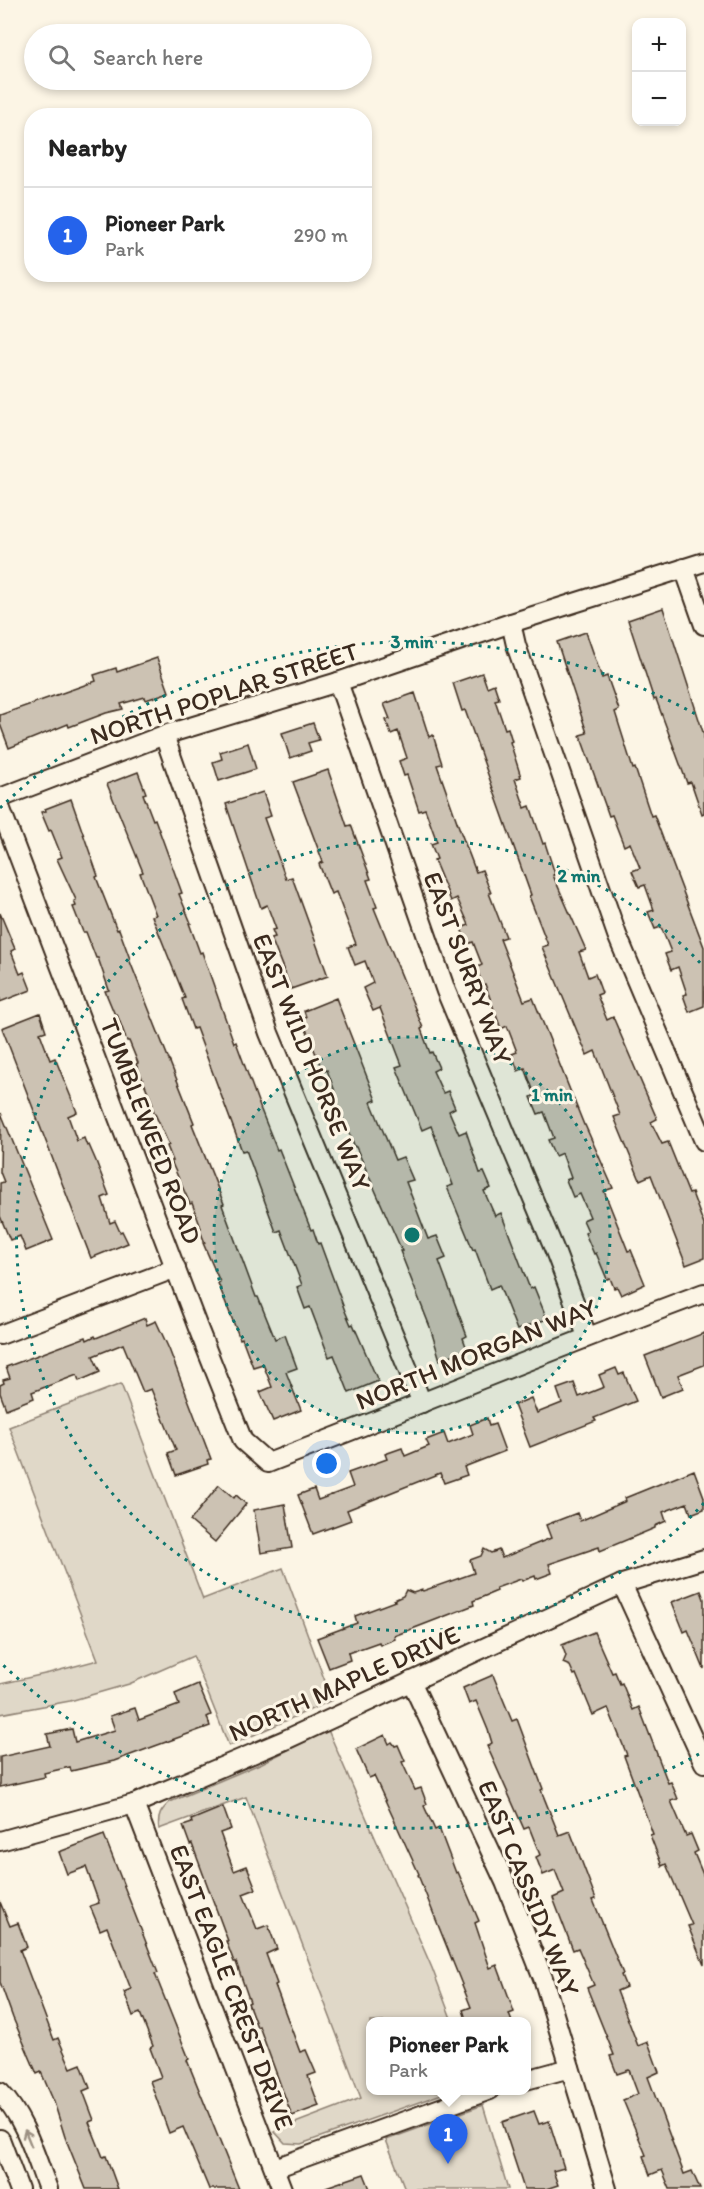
<!DOCTYPE html>
<html lang="en">
<head>
<meta charset="utf-8">
<style>
  body { margin:0; font-family:Itim,sans-serif; background:#f6f6f6; color:#222 }
  .controls { position:absolute; right:18px; top:18px; display:grid; overflow:hidden; border-radius:12px; box-shadow:0 3px 9px #0003 }
  .controls button { width:54px; height:54px; display:grid; place-items:center; padding:0; border:0; border-bottom:2px solid #e0e0e0; background:#fff; color:#222; font:30px sans-serif }
  .you { position:absolute; left:327px; top:1464px; width:21px; height:21px; margin:-15px; border:4px solid #fff; border-radius:50%; background:#1a73e8; box-shadow:0 0 0 9px #1a73e833 }
  .badge { display:grid; place-items:center; width:39px; height:39px; border-radius:50%; background:#2563eb; color:#fff; font-size:20px; font-weight:700 }
  .pin { position:absolute; translate:-50% -50px; filter:drop-shadow(0 2px 3px #0008) }
  .pin::after { content:''; position:absolute; top:32px; width:21px; height:18px; background:inherit; clip-path:polygon(0 0,100% 0,50% 100%) }
  .popup { position:absolute; left:366px; top:2017px; width:165px; height:78px; box-sizing:border-box; display:grid; place-content:center; border-radius:12px; background:#fff; filter:drop-shadow(0 2px 4px #0005); font-size:20px; white-space:nowrap; color:#767676 }
  .popup b { font-size:22px; color:#222 }
  .popup::after { content:''; position:absolute; left:50%; top:100%; margin-left:-12px; border:12px solid transparent; border-top-color:#fff }
  .list { margin:0; padding:0; list-style:none }
  h2 { display:flex; justify-content:space-between; align-items:center; height:78px; margin:0; padding:0 24px; font-size:26px }
  h2 small { font-size:20px; font-weight:400; color:#767676 }
  .list li { display:grid; grid-template-columns:39px 1fr auto; gap:18px; align-items:center; box-sizing:border-box; height:96px; padding:0 24px; border-top:2px solid #e0e0e0 }
  .list b { display:block; font-size:22px; white-space:nowrap }
  .list p { margin:0; font-size:20px; white-space:nowrap; color:#767676 }
  .list em { font-size:20px; font-style:normal; color:#767676 }
  .icon { flex:none; width:33px; height:33px; fill:none; stroke:currentColor; stroke-width:2; stroke-linecap:round; stroke-linejoin:round }
  .map { position:relative; flex:none; width:704px; height:2189px; overflow:hidden }
  .search { position:absolute; background:#fff; box-shadow:0 3px 9px #0003; left:24px; top:24px; width:348px; height:66px; display:flex; align-items:center; gap:15px; box-sizing:border-box; padding:0 21px; border-radius:33px; color:#767676; font-size:22px }
  .panel { position:absolute; background:#fff; box-shadow:0 3px 9px #0003; left:24px; top:108px; width:348px; height:174px; border-radius:24px }
  .map>svg:first-child { display:block }
</style>
</head>
<body>
<div class="map">
<svg width="704" height="2189" viewBox="0 0 704 2189">
  <rect width="100%" height="100%" fill="#fcf5e5"/>
  <filter id="ink" filterUnits="userSpaceOnUse"><feTurbulence type="fractalNoise" baseFrequency=".0167" numOctaves="2"/><feDisplacementMap in="SourceGraphic" scale="12" xChannelSelector="R" yChannelSelector="G"/><feConvolveMatrix kernelMatrix="1 2 1 2 8 2 1 2 1" color-interpolation-filters="sRGB"/></filter>
  <g filter="url(#ink)">
    <!-- green -->
    <g fill="#e0d8c8" stroke="#8e8173" stroke-width="1.5">
      <polygon points="121,1384 203,1599 283,1568 332,1700 229,1746 193,1656 129,1684 70,1701 0,1714 0,1684 49,1673 98,1660 9,1427"/>
      <path d="M 328,1730 L 432,1968 L 452,2021 L 370,2022 L 370,2090 L 450,2091 L 301,2144 L 285,2143 L 274,2131 L 361,2098 L 246,1797 L 159,1829 C 157,1816 161,1810 170,1802 L 262,1763 Z"/>
      <polygon points="483,2105 508,2189 405,2189 386,2140"/>
    </g>
    <!-- building -->
    <g fill="#ccc2b3" stroke="#3b2a1e" stroke-width="1.5">
      <polygon points="663,608 704,735 704,813 702,814 691,782 687,783 656,699 654,700 628,620"/>
      <polygon points="586,632 602,678 607,676 619,710 615,712 633,769 635,768 651,816 654,815 704,947 704,1006 689,1012 683,995 687,994 678,967 671,970 665,954 671,952 661,927 655,929 648,912 654,910 645,885 639,887 632,871 640,868 630,843 624,846 612,815 609,816 580,735 587,733 557,642"/>
      <polygon points="157,658 169,692 146,700 145,697 121,704 123,709 106,713 69,727 68,724 9,748 0,724 0,715 96,681 94,675 116,668 117,672"/>
      <polygon points="482,673 487,687 494,684 499,699 495,700 505,729 508,728 512,741 510,742 521,777 515,779 525,808 530,806 543,844 545,843 555,874 553,875 586,950 579,952 588,977 595,974 602,993 597,995 607,1020 613,1017 657,1119 651,1122 662,1144 668,1142 689,1194 692,1193 704,1225 704,1258 686,1265 651,1175 640,1180 614,1117 620,1115 595,1051 587,1055 542,947 548,945 529,896 531,895 465,710 462,711 453,683"/>
      <polygon points="415,693 429,737 433,735 442,764 437,765 461,833 476,872 482,870 491,893 489,893 506,937 500,939 524,1001 533,998 584,1125 585,1125 613,1188 604,1191 628,1251 631,1250 645,1284 621,1295 617,1287 614,1288 610,1278 607,1279 596,1253 594,1254 585,1233 588,1231 583,1220 590,1217 580,1194 573,1197 566,1180 571,1178 562,1153 555,1156 548,1140 554,1138 544,1112 538,1114 531,1097 535,1095 525,1068 518,1071 512,1054 517,1052 507,1026 501,1029 485,984 483,985 476,968 482,965 473,942 467,944 461,928 469,925 457,898 451,901 434,860 437,859 431,844 437,842 425,809 419,811 407,775 404,776 399,761 407,758 398,731 391,734 386,720 390,719 384,704"/>
      <polygon points="313,723 319,740 308,743 311,751 290,758 282,733"/>
      <polygon points="248,743 256,769 219,781 213,762 222,759 220,752"/>
      <polygon points="328,770 347,826 351,825 371,879 367,880 377,907 374,908 423,1028 421,1029 430,1053 432,1052 439,1068 433,1071 443,1093 448,1091 455,1108 449,1111 459,1134 466,1131 480,1173 484,1172 491,1188 484,1191 495,1216 501,1213 530,1289 534,1287 547,1319 517,1330 499,1285 490,1289 475,1249 473,1250 447,1187 453,1185 431,1126 422,1130 396,1067 402,1065 380,1008 373,1011 363,988 373,983 365,961 355,965 348,947 356,944 336,892 331,894 319,864 323,862 293,782"/>
      <polygon points="138,772 146,793 143,794 153,820 155,819 182,893 179,894 191,923 189,923 200,953 202,952 234,1043 236,1042 261,1110 277,1150 279,1149 311,1230 313,1229 318,1244 320,1243 345,1311 351,1325 353,1324 378,1381 349,1393 334,1355 329,1357 310,1307 305,1309 297,1287 302,1285 281,1230 276,1232 246,1150 242,1151 196,1028 193,1029 182,999 185,998 152,916 156,915 140,873 143,872 107,784"/>
      <polygon points="263,792 271,816 264,818 286,879 292,877 328,976 291,989 271,938 275,937 272,930 276,929 267,905 261,908 226,804"/>
      <polygon points="71,799 98,876 96,877 117,930 119,929 130,959 129,959 194,1123 192,1124 224,1204 222,1205 256,1297 258,1297 275,1339 285,1335 297,1368 286,1372 301,1410 273,1421 260,1392 272,1387 263,1364 253,1367 242,1338 240,1339 218,1283 220,1282 203,1243 205,1243 199,1228 201,1228 192,1203 190,1204 171,1161 173,1161 167,1146 169,1145 151,1105 153,1104 136,1064 138,1063 129,1041 127,1041 117,1014 115,1015 105,991 109,990 98,958 96,958 86,932 83,932 73,907 76,906 74,901 76,900 57,859 62,857 51,830 49,831 41,812 46,811 45,809"/>
      <polygon points="0,913 15,949 11,951 20,974 24,972 31,990 0,1002"/>
      <polygon points="336,998 376,1100 371,1102 395,1160 403,1157 413,1180 406,1182 428,1239 437,1236 446,1258 439,1261 467,1336 463,1338 467,1349 440,1360 430,1327 400,1251 402,1251 356,1147 355,1147 341,1114 339,1115 333,1099 337,1097 327,1070 323,1072 302,1019 306,1017 304,1011"/>
      <polygon points="40,1013 46,1031 40,1033 50,1060 55,1058 77,1112 68,1116 77,1141 84,1138 87,1146 89,1145 96,1161 109,1195 102,1198 110,1223 115,1221 120,1232 122,1231 128,1243 91,1258 2,1028"/>
      <polygon points="1,1113 53,1240 26,1251 20,1236 10,1240 0,1216 0,1183 4,1182 0,1172"/>
      <polygon points="145,1318 147,1325 156,1321 169,1349 211,1459 207,1460 208,1464 176,1475 168,1453 176,1450 151,1389 143,1392 123,1344 93,1356 100,1372 79,1381 77,1375 32,1392 34,1398 6,1409 0,1393 0,1385 4,1383 3,1380 10,1378 6,1367 86,1337 87,1340 95,1336 96,1338"/>
      <polygon points="704,1333 704,1365 678,1375 683,1388 661,1397 645,1356"/>
      <polygon points="616,1368 619,1375 624,1373 636,1401 594,1418 596,1421 530,1447 514,1405 531,1398 537,1413 562,1403 557,1389 574,1383 579,1397 604,1387 599,1375"/>
      <polygon points="487,1418 489,1426 495,1424 505,1451 464,1467 467,1475 444,1483 440,1473 347,1510 351,1520 313,1534 298,1495 314,1489 318,1500 353,1487 348,1473 387,1459 385,1454 402,1448 405,1456 429,1446 426,1440 444,1433 448,1444 473,1434 470,1425"/>
      <polygon points="694,1470 704,1497 704,1509 691,1514 687,1503 663,1512 666,1521 655,1526 655,1528 600,1551 599,1547 549,1564 552,1573 536,1579 535,1576 522,1581 521,1579 496,1588 497,1591 473,1601 474,1605 394,1636 395,1639 380,1645 379,1642 348,1653 350,1660 329,1668 317,1638 357,1623 355,1616 395,1601 394,1600 403,1596 406,1590 413,1593 422,1590 423,1591 474,1573 470,1560 481,1556 484,1549 491,1553 499,1550 502,1558 551,1538 546,1525 577,1513 580,1521 626,1501 625,1498"/>
      <polygon points="219,1485 234,1498 236,1495 246,1504 215,1542 190,1521"/>
      <polygon points="285,1504 292,1548 261,1553 254,1510"/>
      <polygon points="701,1591 704,1599 704,1669 688,1630 684,1632 672,1602"/>
      <polygon points="594,1632 612,1673 615,1672 620,1684 622,1683 633,1710 639,1707 668,1783 671,1782 678,1799 671,1801 686,1836 691,1834 698,1851 694,1853 704,1877 704,1965 688,1926 692,1925 666,1864 662,1866 650,1835 653,1834 624,1756 627,1755 608,1708 593,1715 576,1674 574,1675 570,1666 563,1663 566,1656 562,1645"/>
      <polygon points="493,1675 512,1721 517,1719 543,1789 541,1790 559,1835 570,1831 596,1899 593,1900 623,1974 621,1975 626,1987 617,1991 638,2046 648,2042 659,2072 648,2077 684,2174 692,2171 700,2189 670,2189 662,2170 650,2175 643,2156 646,2155 623,2100 638,2094 629,2070 617,2074 610,2056 614,2055 587,1988 594,1985 578,1948 573,1950 553,1898 564,1893 555,1870 543,1875 536,1857 540,1855 529,1827 524,1829 487,1746 492,1743 488,1730 476,1701 469,1704 463,1688"/>
      <polygon points="198,1684 211,1715 207,1717 210,1726 114,1761 71,1771 70,1767 44,1773 45,1777 0,1787 0,1757 50,1746 47,1734 72,1729 75,1742 115,1730 110,1716 135,1708 139,1720 179,1705 175,1694"/>
      <polygon points="385,1735 389,1744 392,1742 395,1746 398,1745 405,1761 402,1762 415,1790 421,1788 427,1804 424,1806 435,1830 439,1828 456,1873 458,1872 479,1921 475,1923 490,1968 497,1965 508,1995 514,2012 509,2014 512,2022 467,2022 463,2010 471,2007 418,1875 419,1874 374,1776 369,1778 356,1749"/>
      <polygon points="223,1807 231,1829 220,1833 234,1871 247,1866 256,1889 243,1894 257,1929 268,1925 277,1949 266,1954 277,1984 275,1985 300,2052 306,2050 316,2073 308,2076 319,2106 292,2116 259,2026 257,2027 248,2003 250,2002 236,1962 234,1962 226,1941 228,1941 192,1844 190,1845 183,1826 192,1823 191,1820"/>
      <polygon points="104,1835 158,1973 155,1974 189,2059 187,2060 239,2189 209,2189 183,2127 169,2133 150,2081 161,2077 150,2048 153,2046 140,2013 133,2016 124,1992 131,1989 107,1927 100,1930 90,1906 99,1903 86,1867 67,1874 59,1852"/>
      <polygon points="0,1902 10,1926 18,1923 27,1947 20,1950 54,2040 58,2038 71,2068 81,2064 90,2088 83,2091 94,2120 89,2122 103,2157 106,2156 118,2189 86,2189 65,2137 54,2102 41,2072 37,2074 13,2018 0,1982"/>
      <polygon points="534,2111 539,2124 549,2121 564,2168 553,2171 558,2185 546,2189 524,2189 502,2122"/>
      <polygon points="364,2174 370,2189 327,2189 326,2187"/>
    </g>
    <g fill="none" stroke-linecap="round" stroke-linejoin="round">
      <!-- minor casing -->
      <g stroke="#3b2a1e" stroke-width="22">
        <g id="minor">
          <polyline points="684,568 704,625"/>
          <polyline points="511,623 516,645 617,935 704,1141"/>
          <polyline points="338,682 446,991 555,1251 587,1336"/>
          <polyline points="164,735 269,1033 422,1403"/>
          <polyline points="0,798 164,735 338,682 511,623 704,562"/>
          <path d="M 0,807 L 198,1328 L 243,1441 L 268,1463 C 414,1407 558,1347 704,1293"/>
          <polyline points="0,1335 176,1268"/>
          <polyline points="622,1584 704,1763"/>
          <polyline points="411,1681 505,1882 543,1978 607,2189"/>
          <polyline points="134,1804 282,2189"/>
          <polyline points="0,1841 134,1804 285,1740 622,1584 704,1559"/>
          <polyline points="526,2080 570,2068"/>
          <path d="M 0,2092 C 25,2118 35,2156 48,2189"/>
          <polyline points="0,2139 19,2189"/>
          <polyline points="275,2168 490,2090"/>
        </g>
      </g>
      <!-- minor -->
      <use href="#minor" stroke="#fcf5e5" stroke-width="18"/>
    </g>
    <!-- one-way arrows -->
    <defs><path id="oneway-shaft" d="M-6 0H5M1.5-3L5.5 0L1.5 3" fill="none" stroke-width="1.6" stroke-linecap="round" stroke-linejoin="round" transform="scale(1.5)"/></defs>
    <use stroke="#9c9082" href="#oneway-shaft" transform="translate(28 2138) rotate(-112)"/>
  </g>
  <!-- distance rings -->
  <circle cx="412" cy="1235" r="198" fill="#0f766e" fill-opacity=".12"/>
  <g fill="none" stroke="#0f766e" stroke-width="3" stroke-dasharray="3 6">
    <circle cx="412" cy="1235" r="198"/>
    <path d="M704 1503A396 396 0 1 1 704 967"/>
    <path d="M699 1754A593 593 0 0 1 0 1662M0 808A593 593 0 0 1 699 716"/>
  </g>
  <g text-anchor="middle" stroke-width="6" stroke-linejoin="round" paint-order="stroke">
    <!-- street labels -->
    <g font-size="26" fill="#3b2a1e" stroke="#fcf5e5">
      <text transform="translate(224 693) rotate(-18)" y="9">NORTH POPLAR STREET</text>
      <text transform="translate(468 968) rotate(69)" y="9">EAST SURRY WAY</text>
      <text transform="translate(312 1062) rotate(68)" y="9">EAST WILD HORSE WAY</text>
      <text transform="translate(151 1131) rotate(69)" y="9">TUMBLEWEED ROAD</text>
      <text transform="translate(476 1354) rotate(-22)" y="9">NORTH MORGAN WAY</text>
      <text transform="translate(344 1683) rotate(-24)" y="9">NORTH MAPLE DRIVE</text>
      <text transform="translate(529 1888) rotate(68)" y="9">EAST CASSIDY WAY</text>
      <text transform="translate(232 1987) rotate(69)" y="9">EAST EAGLE CREST DRIVE</text>
    </g>
  </g>
  <circle cx="412" cy="1235" r="9" fill="#0f766e" stroke="#fcf5e5" stroke-width="3"/>
  <g font-size="18" text-anchor="middle" font-weight="bold" fill="#0f766e" stroke="#fcf5e5" stroke-width="6" stroke-linejoin="round" paint-order="stroke">
    <text x="412" y="648">3 min</text>
    <text x="579" y="882">2 min</text>
    <text x="552" y="1101">1 min</text>
  </g>
</svg>
<div class="controls">
<button>+</button>
<button>−</button>
</div>
<div class="you"></div>
<div class="pin badge" style="left:448px;top:2164px">1</div>
<div class="popup"><b>Pioneer Park</b>Park</div>
<div class="search"><svg class="icon" aria-label="search" viewBox="0 0 24 24"><circle cx="10" cy="10" r="6"/><path d="M15 15l6 6"/></svg>Search here</div>
<section class="panel">
<h2>Nearby<small></small></h2>
<ul class="list">
<li><span class="badge">1</span><div><b>Pioneer Park</b><p>Park</p></div><em>290 m</em></li>
</ul>
</section>
</div>
</body>
</html>
